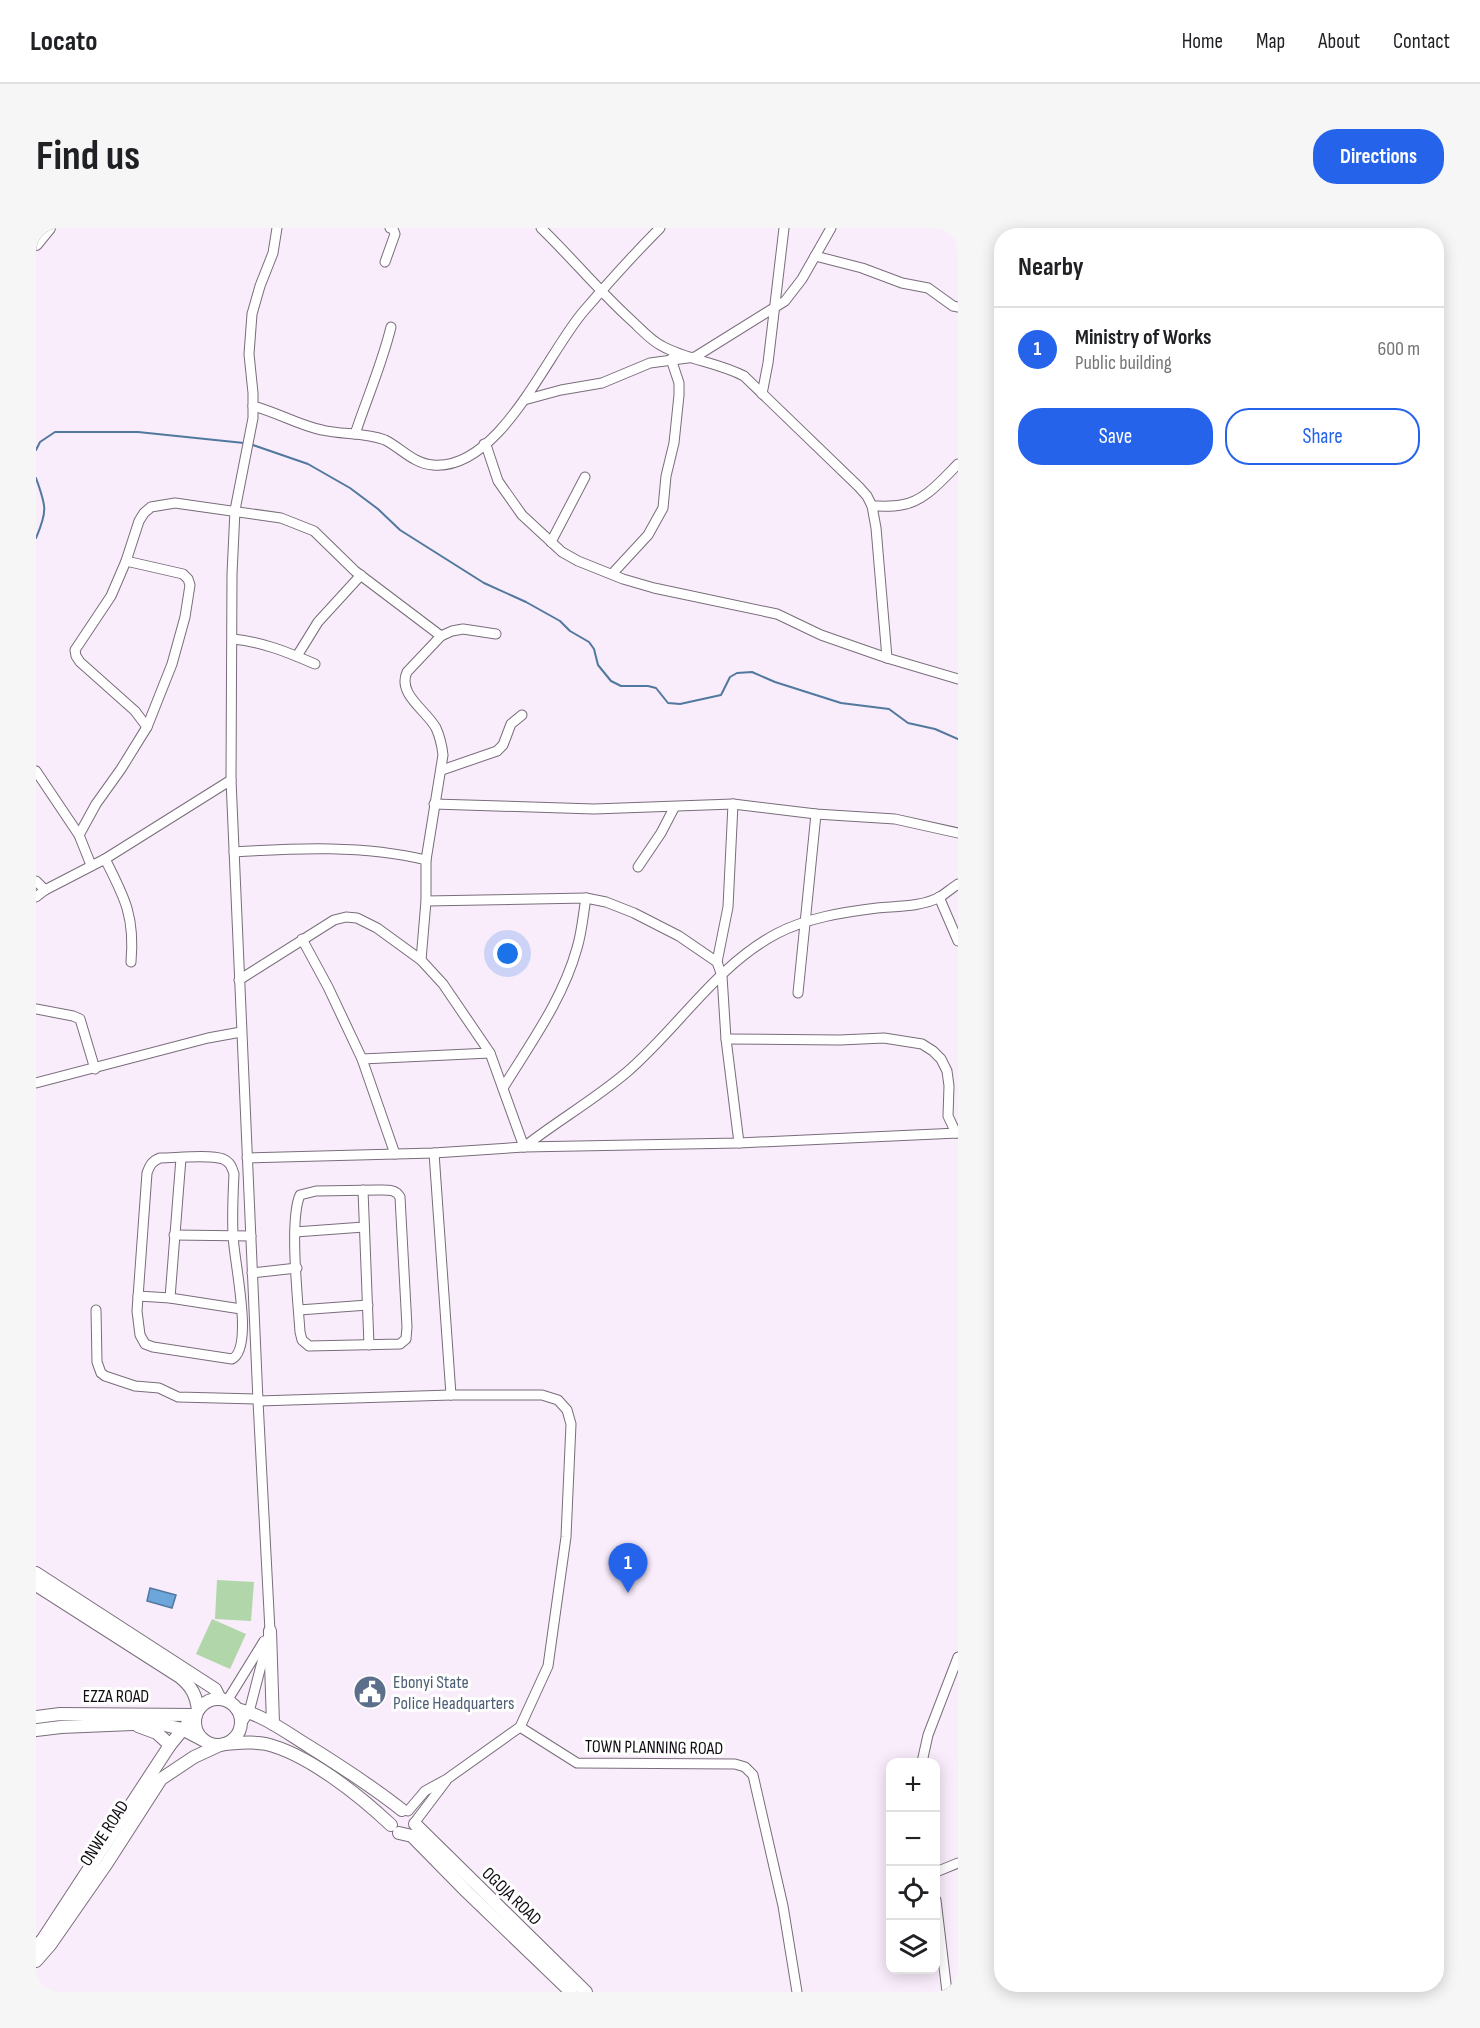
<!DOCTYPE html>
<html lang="en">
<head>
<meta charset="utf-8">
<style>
  body { margin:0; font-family:"Sofia Sans Condensed",sans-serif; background:#f6f6f6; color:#202124 }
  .controls { position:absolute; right:18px; bottom:18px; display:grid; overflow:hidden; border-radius:12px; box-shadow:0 3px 15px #0003 }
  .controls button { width:54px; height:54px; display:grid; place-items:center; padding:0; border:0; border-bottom:2px solid #e0e0e0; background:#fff; color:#202124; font:30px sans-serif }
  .you { position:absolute; left:472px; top:726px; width:21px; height:21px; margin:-15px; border:4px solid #fff; border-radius:50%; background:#1a73e8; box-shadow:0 0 0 9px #1a73e833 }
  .badge { display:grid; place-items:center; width:39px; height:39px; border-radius:50%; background:#2563eb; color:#fff; font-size:20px; font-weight:700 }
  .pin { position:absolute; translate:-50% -50px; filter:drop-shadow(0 2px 3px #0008) }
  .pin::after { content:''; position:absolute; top:32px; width:21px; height:18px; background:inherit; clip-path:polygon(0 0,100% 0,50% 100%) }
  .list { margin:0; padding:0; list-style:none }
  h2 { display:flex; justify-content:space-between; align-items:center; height:78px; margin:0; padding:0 24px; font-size:26px }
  h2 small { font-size:20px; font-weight:400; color:#757577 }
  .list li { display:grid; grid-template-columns:39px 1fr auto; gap:18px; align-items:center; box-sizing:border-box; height:84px; padding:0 24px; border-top:2px solid #e0e0e0 }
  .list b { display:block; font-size:22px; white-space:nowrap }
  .list p { margin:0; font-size:20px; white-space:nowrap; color:#757577 }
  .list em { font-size:20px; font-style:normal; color:#757577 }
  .actions { display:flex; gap:12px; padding:18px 24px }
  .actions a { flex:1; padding:14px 0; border:2px solid #2563eb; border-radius:24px; text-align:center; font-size:21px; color:#2563eb }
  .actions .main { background:#2563eb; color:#fff }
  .icon { flex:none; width:33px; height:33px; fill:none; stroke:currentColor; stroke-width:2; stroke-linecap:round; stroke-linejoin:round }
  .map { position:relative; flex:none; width:922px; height:1764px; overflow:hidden; border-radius:24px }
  header { display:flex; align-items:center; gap:36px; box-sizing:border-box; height:84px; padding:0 30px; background:#fff; border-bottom:2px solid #e0e0e0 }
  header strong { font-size:28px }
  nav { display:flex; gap:33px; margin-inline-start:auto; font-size:21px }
  .intro { display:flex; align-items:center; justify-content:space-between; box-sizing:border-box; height:144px; padding:0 36px }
  h1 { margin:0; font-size:42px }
  .button { padding:15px 27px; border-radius:24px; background:#2563eb; color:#fff; font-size:21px; font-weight:700 }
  main { display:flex; gap:36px; padding:0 36px }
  aside { flex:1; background:#fff; border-radius:24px; box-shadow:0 3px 15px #0003 }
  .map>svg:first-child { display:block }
</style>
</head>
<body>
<header>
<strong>Locato</strong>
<nav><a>Home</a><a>Map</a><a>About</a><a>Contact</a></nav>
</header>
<div class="intro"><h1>Find us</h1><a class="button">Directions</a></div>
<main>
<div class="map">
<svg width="922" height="1764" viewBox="0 0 922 1764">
  <rect width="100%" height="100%" fill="#f9ecfb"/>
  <!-- green -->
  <g fill="#b0d6a9">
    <polygon points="181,1352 218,1354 215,1393 179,1391"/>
    <polygon points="176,1391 210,1406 194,1441 160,1426"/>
  </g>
  <!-- water -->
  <polygon fill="#6da6da" stroke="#51789e" stroke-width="1.5" points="114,1360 140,1367 136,1380 111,1373"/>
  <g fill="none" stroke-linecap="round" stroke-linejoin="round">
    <!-- stream -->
    <g stroke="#51789e" stroke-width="2">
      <polyline points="214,216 272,236 314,260 342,281 364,302 448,355 490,374 524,393 534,403 553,414 558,421 562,437 575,453 585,458 612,458 620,460 632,475 644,476 685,467 694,449 701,445 716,444 739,454 805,475 853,481 872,495 899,501 922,511"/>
      <polyline points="0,222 4,214 19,204 102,204 208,215"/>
      <path d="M 0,250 C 10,278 12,282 0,310"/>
    </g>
    <!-- minor casing -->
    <g stroke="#796d7b" stroke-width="11">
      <g id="minor">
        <path d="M 505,0 C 536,30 563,63 595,92 C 605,101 614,112 626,118 C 651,132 681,134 708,148 L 823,259 L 831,268 L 836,278 L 840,300 L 851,430 L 922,451"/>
        <polyline points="779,28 826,40 866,55 892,60 917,78 922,79"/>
        <polyline points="349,34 359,6 357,1 354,0"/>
        <polyline points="726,166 732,135 748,0"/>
        <polyline points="488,172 525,162 566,155 614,135 659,129 749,73 766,51 795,0"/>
        <path d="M 217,178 C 241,184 262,197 286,202 C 306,207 329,204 349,212 C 365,220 378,236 397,237 C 463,243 511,126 547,84 C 572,55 597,27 624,0"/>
        <path d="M 319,206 C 331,170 346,136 355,99"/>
        <polyline points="448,216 451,220 462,253 486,287 526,324 542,333 587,351 618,360 741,386 785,407 851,430"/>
        <path d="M 836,278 C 845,278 855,279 865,277 C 888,274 906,252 922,236"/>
        <polyline points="515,314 549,249"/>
        <polyline points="576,346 612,307 627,280 630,248 638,215 643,167 643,155 635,131"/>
        <path d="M 197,411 C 227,414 251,424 279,436"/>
        <polyline points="261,428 282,394 325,347"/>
        <polyline points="111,499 99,483 44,434 40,428 39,422 75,368 90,333 103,293 108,285 115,279 139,275 245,290 278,303 319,343 405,408"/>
        <polyline points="406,542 461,523 467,517 475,496 486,487"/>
        <polyline points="0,543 43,607 55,637"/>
        <polyline points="398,576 558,581 697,576 780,586 859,591 922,605"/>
        <polyline points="43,607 60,576 85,541 111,499 136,436 149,389 154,357 152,351 147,346 90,333"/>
        <path d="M 198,624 C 261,620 328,617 390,632 L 390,673 L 385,732"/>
        <path d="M 69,631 C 89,670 99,689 95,734"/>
        <path d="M 390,632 L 407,527 C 406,518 404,509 400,500 C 390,482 361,466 371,444 L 405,408 L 416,403 L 427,401 L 460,406"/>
        <polyline points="602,639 625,605 638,580"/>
        <polyline points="0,653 9,662"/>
        <polyline points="0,669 9,662 69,631 195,552"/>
        <polyline points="903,669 922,713"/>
        <polyline points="390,673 550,670 570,674 598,685 643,708 681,734 686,748 690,811 703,915"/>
        <polyline points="266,711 292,759 326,831 359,926"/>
        <polyline points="681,734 692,679 697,576"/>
        <path d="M 203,752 L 298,692 L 310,689 L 321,690 L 341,700 L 385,732 L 407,756 L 454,825 L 488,919 C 521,893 558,872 591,844 C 642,800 680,738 740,706 C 770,690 808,684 841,680 C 861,678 885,679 904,669 C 910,665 916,660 922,656"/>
        <polyline points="762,765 780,586"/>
        <polyline points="0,781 37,788 44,791 59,841"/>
        <polyline points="690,811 804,812 848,810 886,816 897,823 905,831 911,843 913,858 912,888 920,905"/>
        <polyline points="326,831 454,825"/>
        <polyline points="0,855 172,810 205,804"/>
        <path d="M 467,860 C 494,816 527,771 541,720 C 546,704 547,687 550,670"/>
        <polyline points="398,925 415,1167"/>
        <path d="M 124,930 C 139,930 174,926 187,931 C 194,934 196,939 198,946 C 197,966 196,986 197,1006 C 197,1030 219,1120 196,1131 L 117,1119 L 109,1116 L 104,1107 L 101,1083 L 111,945 C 114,937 116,933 124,930 Z"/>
        <polyline points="211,930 398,925 488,919 703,915 922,905"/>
        <polyline points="327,962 333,1117"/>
        <path d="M 342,962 C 351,962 360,961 364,969 L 371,1099 L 370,1111 L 364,1116 L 273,1118 L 266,1112 L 264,1104 C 262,1073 253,992 264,967 L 280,963 Z"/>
        <polyline points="259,1004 328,999"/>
        <polyline points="138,1007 215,1008"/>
        <polyline points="216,1045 261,1040"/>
        <polyline points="102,1068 134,1070 205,1081"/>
        <polyline points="134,1070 145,930"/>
        <polyline points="60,1082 61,1134 65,1145 69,1148 99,1158 123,1160 142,1169 222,1171"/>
        <polyline points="263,1082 332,1077"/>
        <polyline points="222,1173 415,1167 506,1167 522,1172 531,1182 535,1196 530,1309 512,1438 484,1499 411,1551 389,1563 372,1583"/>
        <polyline points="191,1473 228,1413"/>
        <polyline points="205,1496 213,1484 234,1403 222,1173 195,552 196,346 199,282 217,190 217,165 213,126 216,86 224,58 237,25 241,0"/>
        <polyline points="484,1499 541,1535 699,1536 709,1539 717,1547 747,1678 761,1764"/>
        <polyline points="886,1534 892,1507 922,1429"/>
        <polyline points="379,1594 410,1553"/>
        <polyline points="900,1644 922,1635"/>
        <polyline points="900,1672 911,1764"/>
      </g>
    </g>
    <!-- major casing -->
    <g stroke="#796d7b" stroke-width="14">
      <g id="major">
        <polyline points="0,16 13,0"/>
        <polyline points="0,1345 179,1461 184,1471"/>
        <path d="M 0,1357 L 144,1449 C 156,1459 160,1467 162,1482"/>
        <polyline points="234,1403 237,1496"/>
        <circle cx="182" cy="1494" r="23"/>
        <path d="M 201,1481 C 228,1487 251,1505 274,1519 C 306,1539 337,1559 366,1582"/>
        <polyline points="0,1489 24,1486 160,1487"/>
        <polyline points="102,1498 121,1505 134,1517"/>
        <polyline points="0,1502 25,1499 120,1495 146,1501 167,1512"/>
        <path d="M 188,1516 C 202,1515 217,1513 230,1516 C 272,1526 324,1568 355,1597"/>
        <polyline points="379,1596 550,1764"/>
        <polyline points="363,1605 376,1608 431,1664 535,1764"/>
        <polyline points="0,1719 7,1711 134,1517 152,1495 159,1491"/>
        <polyline points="0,1733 14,1717 71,1635 125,1551 158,1529 184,1517"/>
      </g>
    </g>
    <!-- minor -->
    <use href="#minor" stroke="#fff" stroke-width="9"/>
    <!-- major -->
    <use href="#major" stroke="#fff" stroke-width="12"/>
  </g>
  <!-- icons -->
  <defs>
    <g id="civic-disc" transform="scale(1.725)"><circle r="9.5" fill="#5c6f8a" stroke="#fefefe"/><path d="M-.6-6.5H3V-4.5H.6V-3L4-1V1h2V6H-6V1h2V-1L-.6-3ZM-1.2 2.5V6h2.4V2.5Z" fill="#fff"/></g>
  </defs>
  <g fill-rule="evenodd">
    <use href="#civic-disc" x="334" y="1464"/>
  </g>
  <g text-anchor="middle" stroke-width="6" stroke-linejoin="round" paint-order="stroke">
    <!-- service labels -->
    <g font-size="18" fill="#4e5e75" stroke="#fefefe" text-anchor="start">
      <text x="357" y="1460">Ebonyi State<tspan x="357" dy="21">Police Headquarters</tspan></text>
    </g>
    <!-- street labels -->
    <g font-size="18" fill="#100c11" stroke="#fefefe">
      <text x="80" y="1474">EZZA ROAD</text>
      <text transform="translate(618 1519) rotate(1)" y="6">TOWN PLANNING ROAD</text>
      <text transform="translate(68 1605) rotate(-57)" y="6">ONWE ROAD</text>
      <text transform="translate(476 1668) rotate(44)" y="6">OGOJA ROAD</text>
    </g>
  </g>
</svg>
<div class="controls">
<button>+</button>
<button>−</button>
<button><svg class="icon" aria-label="locate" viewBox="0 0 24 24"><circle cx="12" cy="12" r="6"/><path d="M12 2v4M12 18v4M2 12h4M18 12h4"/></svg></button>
<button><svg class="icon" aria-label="layers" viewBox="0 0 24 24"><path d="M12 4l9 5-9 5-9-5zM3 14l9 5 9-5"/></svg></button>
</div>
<div class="you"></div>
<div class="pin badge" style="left:592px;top:1365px">1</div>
</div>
<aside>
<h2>Nearby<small></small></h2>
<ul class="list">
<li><span class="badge">1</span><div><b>Ministry of Works</b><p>Public building</p></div><em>600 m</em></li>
</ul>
<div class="actions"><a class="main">Save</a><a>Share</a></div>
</aside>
</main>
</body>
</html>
